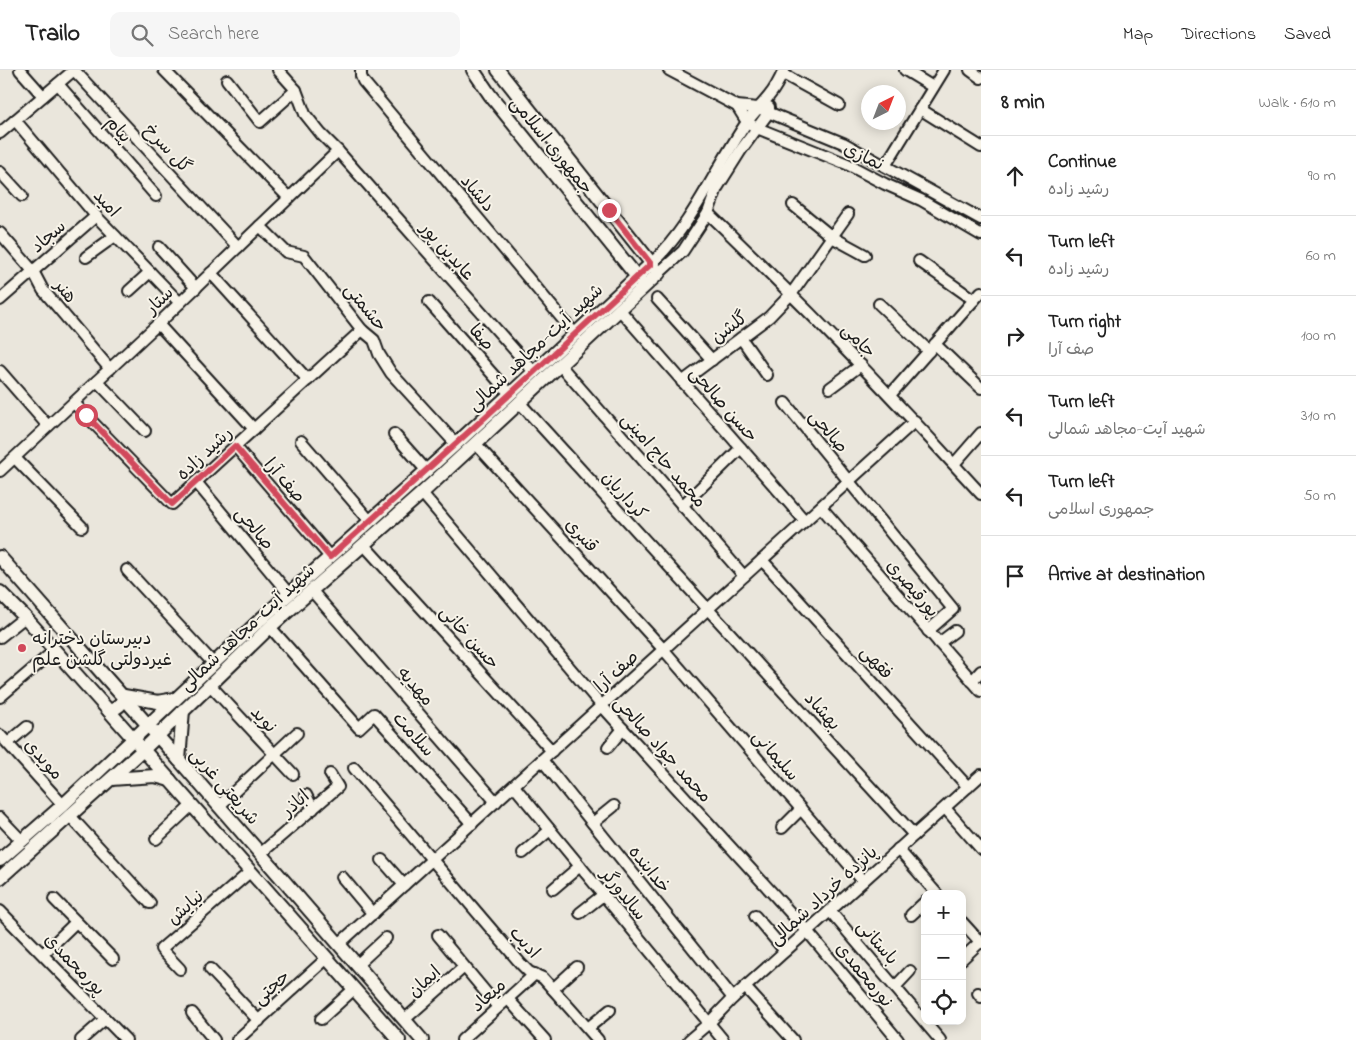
<!DOCTYPE html>
<html lang="en">
<head>
<meta charset="utf-8">
<style>
  body { margin:0; font-family:"Indie Flower","Playpen Sans Arabic",sans-serif; background:#f6f6f6; color:#222 }
  .controls { position:absolute; right:15px; bottom:15px; display:grid; overflow:hidden; border-radius:10px; box-shadow:0 2px 12px #0003 }
  .controls button { width:45px; height:45px; display:grid; place-items:center; padding:0; border:0; border-bottom:1px solid #e0e0e0; background:#fff; color:#222; font:25px sans-serif }
  .compass { position:absolute; left:861px; top:15px; width:45px; height:45px; border-radius:50%; background:#fff; box-shadow:0 2px 12px #0003; rotate:42deg }
  .stop { position:absolute; width:15px; height:15px; margin:-11px; border:4px solid #d1495b; border-radius:50%; background:#fff }
  .stop.end { background:#d1495b; border-color:#fff; box-shadow:0 1px 5px #0008 }
  .list { margin:0; padding:0; list-style:none }
  h2 { display:flex; justify-content:space-between; align-items:center; height:65px; margin:0; padding:0 20px; font-size:21px }
  h2 small { font-size:16px; font-weight:400; color:#767676 }
  .list li { display:grid; grid-template-columns:32px 1fr auto; gap:15px; align-items:center; box-sizing:border-box; height:80px; padding:0 20px; border-top:1px solid #e0e0e0 }
  .list b { display:block; font-size:19px; white-space:nowrap }
  .list p { margin:0; font-size:16px; white-space:nowrap; color:#767676 }
  .list em { font-size:16px; font-style:normal; color:#767676 }
  .icon { flex:none; width:28px; height:28px; fill:none; stroke:currentColor; stroke-width:2; stroke-linecap:round; stroke-linejoin:round }
  .map { position:relative; flex:none; width:981px; height:970px; overflow:hidden }
  header { display:flex; align-items:center; gap:30px; box-sizing:border-box; height:70px; padding:0 25px; background:#fff; border-bottom:1px solid #e0e0e0 }
  header strong { font-size:24px }
  nav { display:flex; gap:28px; margin-inline-start:auto; font-size:18px }
  .search { width:350px; height:45px; background:#f6f6f6; display:flex; align-items:center; gap:12px; box-sizing:border-box; padding:0 18px; border-radius:10px; color:#767676; font-size:19px }
  main { display:flex }
  aside { flex:1; background:#fff }
  .map>svg:first-child { display:block }
</style>
</head>
<body>
<header>
<strong>Trailo</strong>
<div class="search"><svg class="icon" aria-label="search" viewBox="0 0 24 24"><circle cx="10" cy="10" r="6"/><path d="M15 15l6 6"/></svg>Search here</div>
<nav><a>Map</a><a>Directions</a><a>Saved</a></nav>
</header>
<main>
<div class="map">
<svg width="981" height="970" viewBox="0 0 981 970">
  <rect width="100%" height="100%" fill="#eae6dc"/>
  <filter id="ink" filterUnits="userSpaceOnUse"><feTurbulence type="fractalNoise" baseFrequency=".02" numOctaves="2"/><feDisplacementMap in="SourceGraphic" scale="10" xChannelSelector="R" yChannelSelector="G"/><feConvolveMatrix kernelMatrix="1 2 1 2 8 2 1 2 1" color-interpolation-filters="sRGB"/></filter>
  <g filter="url(#ink)">
    <g fill="none" stroke-linecap="round" stroke-linejoin="round">
      <!-- minor casing -->
      <g stroke="#1c1c1c" stroke-width="14">
        <g id="minor">
          <polyline points="20,0 43,26"/>
          <polyline points="74,0 238,177"/>
          <polyline points="164,0 289,128"/>
          <polyline points="278,0 296,20 305,44 321,64 338,81 534,302"/>
          <polyline points="361,0 361,6 363,11 575,264"/>
          <polyline points="669,0 737,36 758,38 843,73 981,149"/>
          <polyline points="905,0 933,17"/>
          <polyline points="970,0 981,8"/>
          <polyline points="783,4 839,35"/>
          <polyline points="227,10 260,52 296,20"/>
          <polyline points="58,14 156,126"/>
          <polyline points="737,36 747,52 757,58 847,94 885,114 921,130 981,165"/>
          <polyline points="920,39 981,77"/>
          <polyline points="15,50 96,146 180,233"/>
          <polyline points="0,63 74,0"/>
          <polyline points="885,96 944,0"/>
          <polyline points="0,102 22,126"/>
          <polyline points="793,135 832,167 865,185"/>
          <path d="M 708,143 C 802,233 893,327 981,424"/>
          <polyline points="260,156 286,182 304,186 362,260 374,270 379,284 391,303 456,374"/>
          <polyline points="0,163 33,201 43,220 110,299"/>
          <polyline points="159,177 196,218"/>
          <polyline points="86,187 115,166"/>
          <polyline points="919,191 974,230"/>
          <path d="M 651,194 C 694,153 714,100 747,52 C 753,43 762,35 769,26 C 775,19 780,9 784,0"/>
          <polyline points="211,203 308,310"/>
          <polyline points="659,203 683,181 708,143 717,118 741,80 769,42 769,37"/>
          <polyline points="129,221 150,202"/>
          <polyline points="657,229 712,290"/>
          <polyline points="0,230 96,146"/>
          <polyline points="429,232 510,324"/>
          <polyline points="879,234 929,281"/>
          <polyline points="619,239 805,451"/>
          <polyline points="158,254 254,359"/>
          <polyline points="741,268 767,305"/>
          <polyline points="935,274 981,318"/>
          <polyline points="560,295 744,506"/>
          <polyline points="0,301 48,356"/>
          <polyline points="97,311 145,361"/>
          <polyline points="682,312 769,247 792,223 848,144"/>
          <polyline points="830,318 861,295"/>
          <polyline points="890,325 981,222"/>
          <polyline points="519,332 914,765"/>
          <polyline points="74,333 172,434 362,260"/>
          <polyline points="785,333 953,539 928,561"/>
          <polyline points="394,364 426,400"/>
          <polyline points="301,371 370,451"/>
          <polyline points="475,373 664,580 863,811"/>
          <polyline points="235,376 330,487"/>
          <polyline points="15,388 82,457"/>
          <polyline points="954,394 981,363"/>
          <polyline points="0,401 158,254 338,81"/>
          <polyline points="196,412 289,524"/>
          <polyline points="422,423 602,636 807,861 898,970"/>
          <polyline points="682,436 741,378"/>
          <polyline points="821,437 981,621"/>
          <polyline points="364,475 552,681"/>
          <polyline points="762,490 968,717"/>
          <polyline points="127,500 214,594"/>
          <polyline points="312,521 496,732"/>
          <polyline points="270,557 359,658 374,644 472,754"/>
          <polyline points="0,567 25,547"/>
          <polyline points="939,573 955,561"/>
          <polyline points="972,611 981,601"/>
          <polyline points="211,616 293,704"/>
          <polyline points="0,627 55,580"/>
          <polyline points="0,665 63,735"/>
          <polyline points="8,673 27,657"/>
          <polyline points="608,677 623,659"/>
          <polyline points="542,690 733,928"/>
          <polyline points="354,698 521,894 529,902 543,908 598,970"/>
          <polyline points="514,716 723,970"/>
          <polyline points="306,725 313,739"/>
          <polyline points="219,736 297,663"/>
          <polyline points="945,738 981,779"/>
          <polyline points="70,746 150,833"/>
          <polyline points="0,748 22,771"/>
          <polyline points="593,753 614,736"/>
          <polyline points="782,758 801,739"/>
          <polyline points="156,769 192,735"/>
          <polyline points="898,779 937,824"/>
          <polyline points="523,783 550,760"/>
          <polyline points="260,784 338,717 330,704"/>
          <polyline points="382,790 404,815"/>
          <polyline points="342,807 373,844"/>
          <polyline points="553,819 580,796"/>
          <polyline points="54,829 113,889"/>
          <polyline points="0,841 126,970"/>
          <polyline points="830,841 940,970"/>
          <polyline points="580,843 603,825"/>
          <polyline points="911,845 925,832"/>
          <polyline points="755,846 785,881"/>
          <polyline points="962,852 981,873"/>
          <polyline points="438,865 498,937"/>
          <polyline points="339,874 915,351"/>
          <polyline points="43,884 76,852"/>
          <polyline points="962,889 980,872"/>
          <polyline points="357,895 386,868"/>
          <polyline points="180,899 161,879 251,801"/>
          <polyline points="210,899 259,951"/>
          <polyline points="745,917 793,970"/>
          <polyline points="895,917 910,901"/>
          <polyline points="553,919 577,897"/>
          <polyline points="978,923 981,927"/>
          <polyline points="508,929 545,970"/>
          <polyline points="192,943 214,970"/>
          <polyline points="321,949 354,919"/>
          <polyline points="404,950 464,897"/>
          <polyline points="588,958 610,940"/>
          <polyline points="81,970 105,949"/>
          <polyline points="237,970 327,888"/>
          <polyline points="462,970 535,904"/>
          <polyline points="689,970 709,953 733,928 981,705"/>
        </g>
      </g>
      <!-- major casing -->
      <g stroke="#1c1c1c" stroke-width="16">
        <g id="major">
          <polyline points="473,0 490,25 642,213"/>
          <path d="M 0,487 C 60,555 119,623 179,690 L 422,970"/>
          <polyline points="0,522 25,547 109,641 399,970"/>
          <path d="M 109,641 C 118,638 122,635 124,626 L 158,632 L 175,629"/>
          <polyline points="179,690 183,640"/>
          <polyline points="111,709 155,706 170,710"/>
          <polyline points="0,790 63,735 260,550 456,374 651,194"/>
          <polyline points="0,808 143,680 270,557 422,423 659,203 498,0"/>
        </g>
      </g>
      <!-- minor -->
      <use href="#minor" stroke="#f7f3e8" stroke-width="10"/>
      <!-- major -->
      <use href="#major" stroke="#f7f3e8" stroke-width="12"/>
    </g>
  </g>
  <g fill="none" stroke-linecap="round" stroke-linejoin="round" filter="url(#ink)">
    <!-- route -->
    <polyline stroke="#d1495b" stroke-width="6" points="86,345 172,434 235,376 330,487 483,349 651,194 609,140"/>
  </g>
  <!-- markers -->
  <circle fill="#d1495b" stroke="#f7f3e8" stroke-width="2" cx="22" cy="578" r="5"/>
  <g text-anchor="middle" stroke-width="4" stroke-linejoin="round" paint-order="stroke">
    <!-- street labels -->
    <g font-size="18" fill="#1c1c1c" stroke="#f7f3e8">
      <text transform="translate(119 59) rotate(49)" y="6">پیام</text>
      <text transform="translate(552 75) rotate(51)" y="6">جمهوری اسلامی</text>
      <text transform="translate(168 78) rotate(47)" y="6">گل سرخ</text>
      <text transform="translate(864 86) rotate(26)" y="6">نمازی</text>
      <text transform="translate(478 123) rotate(50)" y="6">دلشاد</text>
      <text transform="translate(107 133) rotate(48)" y="6">امید</text>
      <text transform="translate(48 166) rotate(-41)" y="6">سجاد</text>
      <text transform="translate(448 181) rotate(48)" y="6">عابدین پور</text>
      <text transform="translate(66 221) rotate(51)" y="6">هنر</text>
      <text transform="translate(159 230) rotate(-44)" y="6">ستار</text>
      <text transform="translate(366 237) rotate(51)" y="6">حشمتی</text>
      <text transform="translate(729 257) rotate(-37)" y="6">گلشن</text>
      <text transform="translate(482 267) rotate(49)" y="6">صفا</text>
      <text transform="translate(859 270) rotate(46)" y="6">جامی</text>
      <text transform="translate(535 277) rotate(-43)" y="6">شهید آیت-مجاهد شمالی</text>
      <text transform="translate(724 334) rotate(49)" y="6">حسن صالحی</text>
      <text transform="translate(829 361) rotate(50)" y="6">صالحی</text>
      <text transform="translate(204 383) rotate(-43)" y="6">رشید زاده</text>
      <text transform="translate(664 390) rotate(49)" y="6">محمد حاج امینی</text>
      <text transform="translate(285 410) rotate(49)" y="6">صف آرا</text>
      <text transform="translate(625 425) rotate(48)" y="6">کرداریان</text>
      <text transform="translate(255 458) rotate(50)" y="6">صالحی</text>
      <text transform="translate(582 465) rotate(48)" y="6">قنبری</text>
      <text transform="translate(913 518) rotate(49)" y="6">پورقیصری</text>
      <text transform="translate(247 557) rotate(-43)" y="6">شهید آیت-مجاهد شمالی</text>
      <text transform="translate(470 567) rotate(48)" y="6">حسن خانی</text>
      <text transform="translate(877 592) rotate(48)" y="6">فقهی</text>
      <text transform="translate(616 601) rotate(-42)" y="6">صف آرا</text>
      <text transform="translate(416 616) rotate(49)" y="6">مهدیه</text>
      <text transform="translate(823 641) rotate(48)" y="6">بهشاد</text>
      <text transform="translate(264 649) rotate(47)" y="6">نوید</text>
      <text transform="translate(414 664) rotate(48)" y="6">سلامت</text>
      <text transform="translate(663 679) rotate(48)" y="6">محمد جواد صالحی</text>
      <text transform="translate(776 685) rotate(49)" y="6">سلیمانی</text>
      <text transform="translate(44 689) rotate(48)" y="6">مویدی</text>
      <text transform="translate(225 716) rotate(49)" y="6">شریعتی غربی</text>
      <text transform="translate(295 733) rotate(-41)" y="6">اباذر</text>
      <text transform="translate(650 799) rotate(51)" y="6">خدابنده</text>
      <text transform="translate(624 824) rotate(51)" y="6">سالدورگر</text>
      <text transform="translate(823 825) rotate(-42)" y="6">پانزده خرداد شمالی</text>
      <text transform="translate(185 837) rotate(-41)" y="6">نیایش</text>
      <text transform="translate(525 872) rotate(48)" y="6">ادیب</text>
      <text transform="translate(878 872) rotate(49)" y="6">باستانی</text>
      <text transform="translate(75 894) rotate(46)" y="6">پورمحمدی</text>
      <text transform="translate(865 905) rotate(50)" y="6">نورمحمدی</text>
      <text transform="translate(424 911) rotate(-42)" y="6">ایمان</text>
      <text transform="translate(271 917) rotate(-42)" y="6">حجتی</text>
      <text transform="translate(488 925) rotate(-42)" y="6">میعاد</text>
    </g>
    <!-- poi labels -->
    <g font-size="18" fill="#1c1c1c" stroke="#f7f3e8" text-anchor="start">
      <text x="32" y="574">دبیرستان دخترانه<tspan x="32" dy="21">غیردولتی گلشن علم</tspan></text>
    </g>
  </g>
</svg>
<div class="controls">
<button>+</button>
<button>−</button>
<button><svg class="icon" aria-label="locate" viewBox="0 0 24 24"><circle cx="12" cy="12" r="6"/><path d="M12 2v4M12 18v4M2 12h4M18 12h4"/></svg></button>
</div>
<svg class="compass" viewBox="-18 -18 36 36"><path d="M0-13l5 13h-10z" fill="#e53935"/><path d="M0 13l5-13h-10z" fill="#767676"/></svg>
<div class="stop" style="left:86px;top:345px"></div>
<div class="stop end" style="left:609px;top:140px"></div>
</div>
<aside>
<h2>8 min<small>Walk · 610 m</small></h2>
<ul class="list">
<li><svg class="icon" aria-label="ahead" viewBox="0 0 24 24"><path d="M12 20V5M6 11l6-6 6 6"/></svg><div><b>Continue</b><p>رشید زاده</p></div><em>90 m</em></li>
<li><svg class="icon" aria-label="left" viewBox="0 0 24 24"><path d="M17 20v-9H6M10 6l-5 5 5 5"/></svg><div><b>Turn left</b><p>رشید زاده</p></div><em>60 m</em></li>
<li><svg class="icon" aria-label="right" viewBox="0 0 24 24"><path d="M7 20v-9h11M14 6l5 5-5 5"/></svg><div><b>Turn right</b><p>صف آرا</p></div><em>100 m</em></li>
<li><svg class="icon" aria-label="left" viewBox="0 0 24 24"><path d="M17 20v-9H6M10 6l-5 5 5 5"/></svg><div><b>Turn left</b><p>شهید آیت-مجاهد شمالی</p></div><em>310 m</em></li>
<li><svg class="icon" aria-label="left" viewBox="0 0 24 24"><path d="M17 20v-9H6M10 6l-5 5 5 5"/></svg><div><b>Turn left</b><p>جمهوری اسلامی</p></div><em>50 m</em></li>
<li><svg class="icon" aria-label="arrive" viewBox="0 0 24 24"><path d="M6 21V4h12l-3 4 3 4H6"/></svg><div><b>Arrive at destination</b></div></li>
</ul>
</aside>
</main>
</body>
</html>
